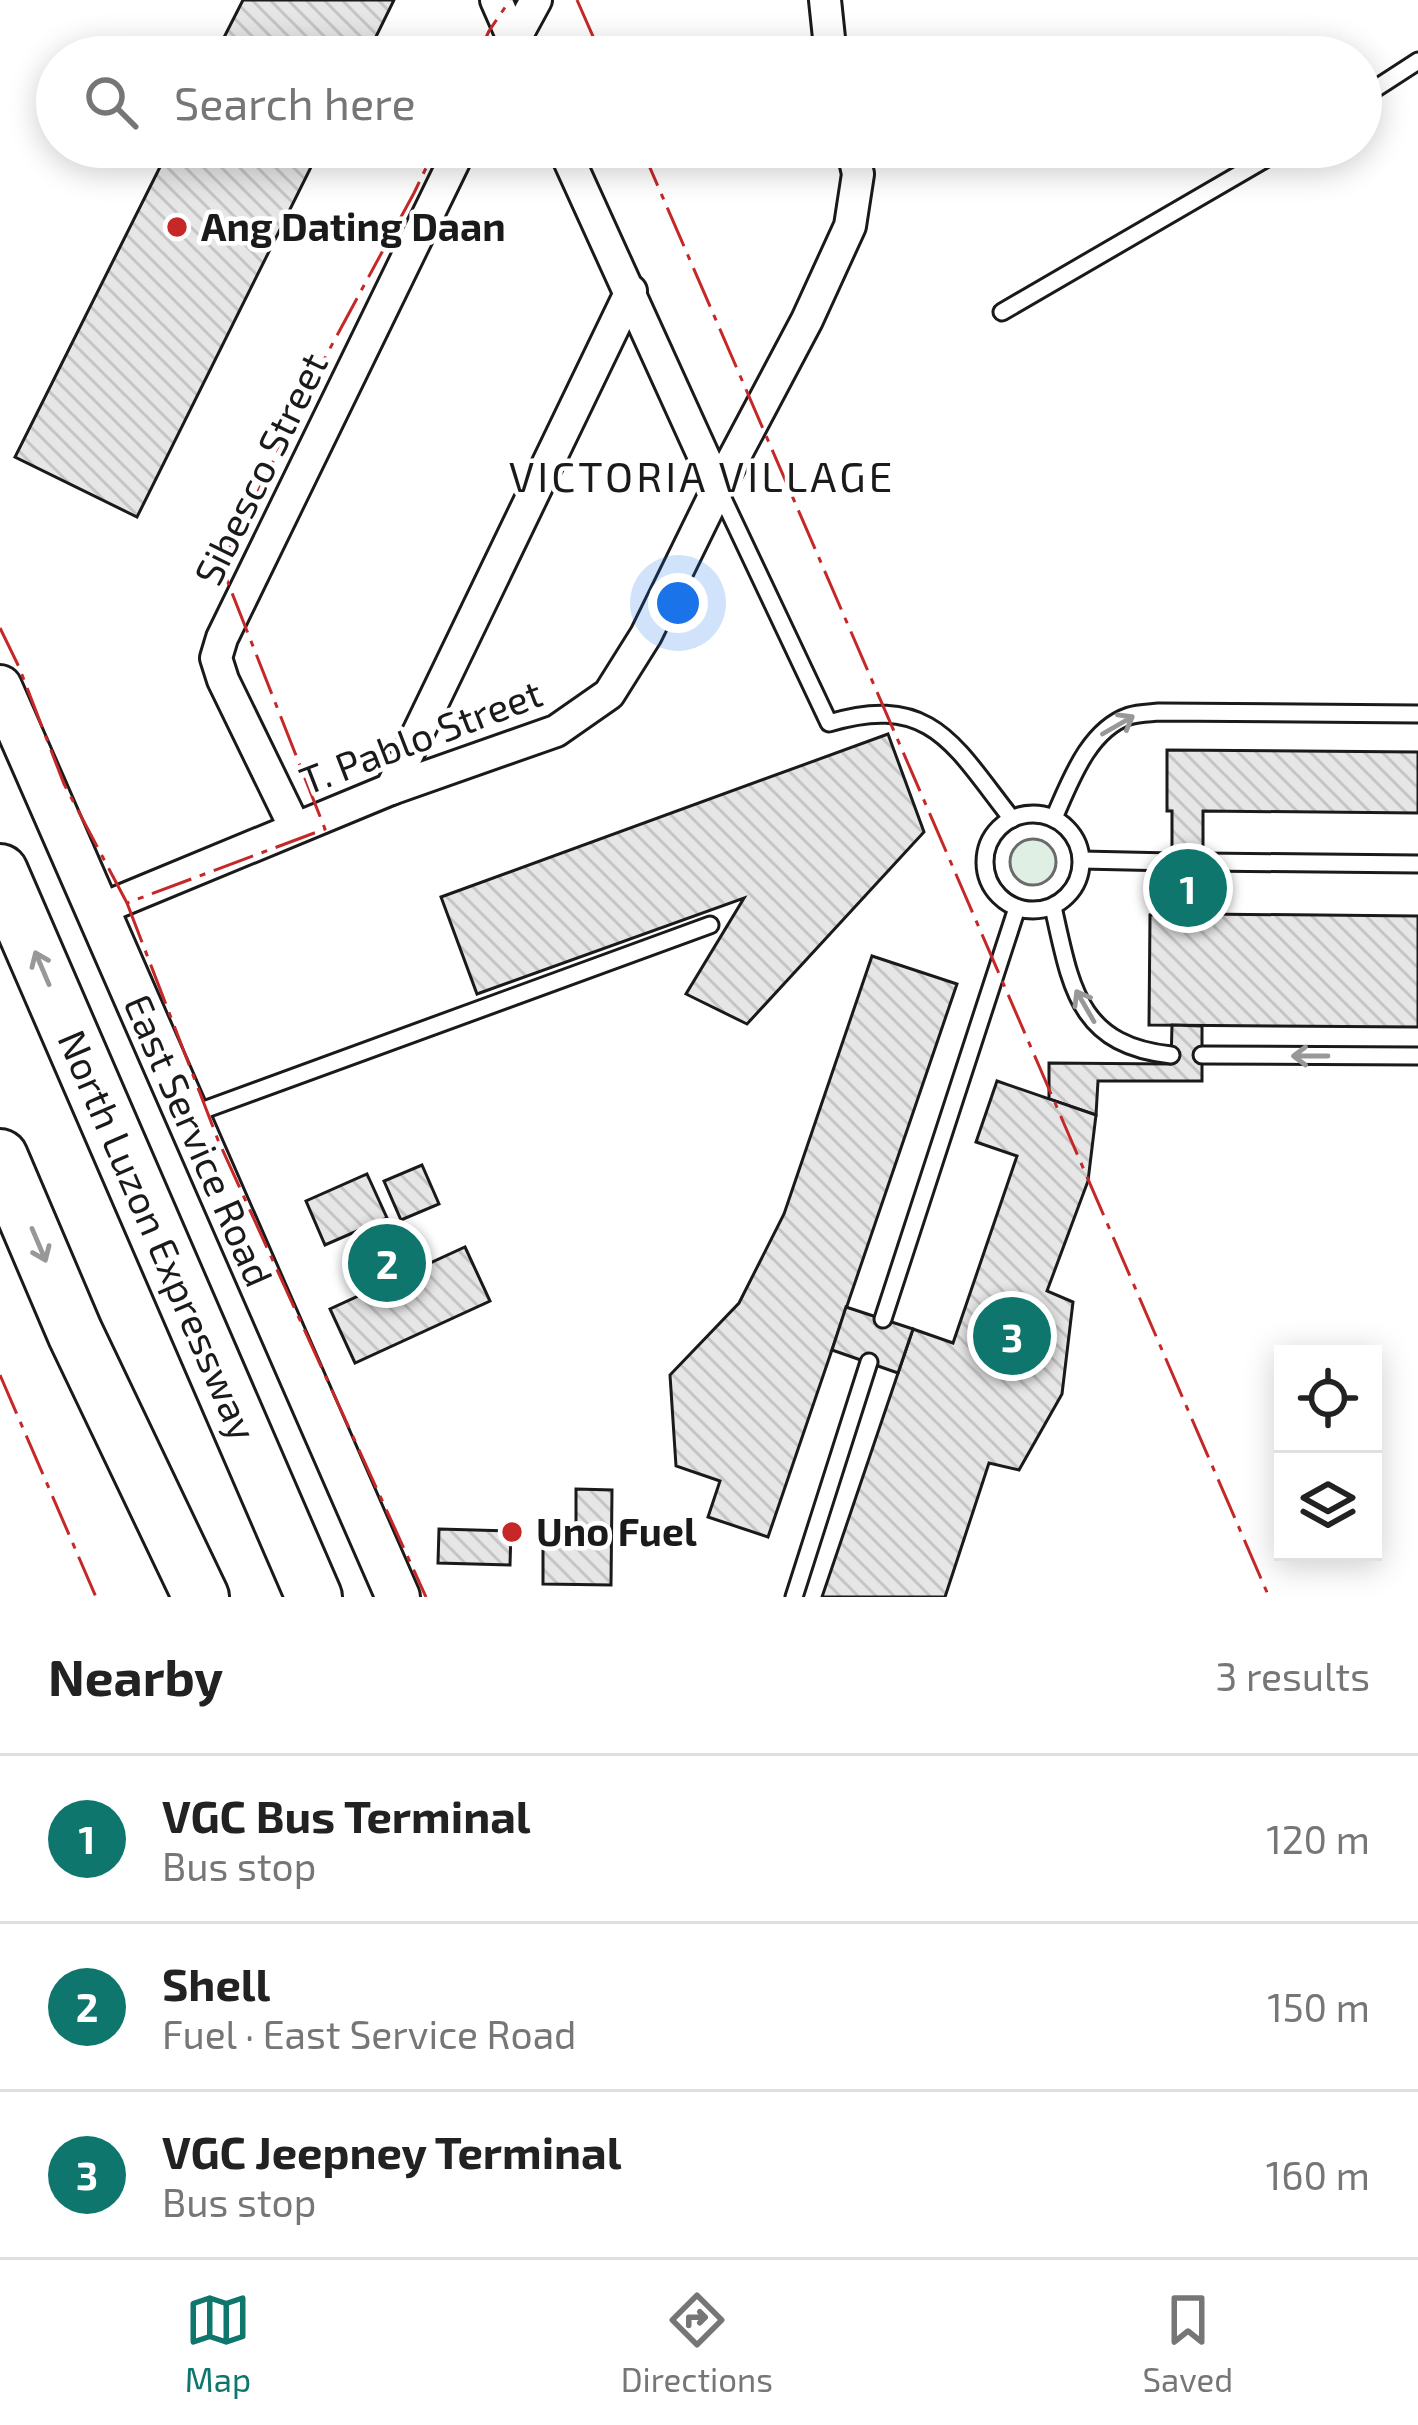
<!DOCTYPE html>
<html lang="en">
<head>
<meta charset="utf-8">
<style>
  body { margin:0; font-family:"Exo 2",sans-serif; background:#f6f6f6; color:#222 }
  .controls { position:absolute; right:36px; bottom:36px; display:grid; overflow:hidden; border-radius:0px; box-shadow:0 6px 30px #0003 }
  .controls button { width:108px; height:108px; display:grid; place-items:center; padding:0; border:0; border-bottom:3px solid #e0e0e0; background:#fff; color:#222; font:60px sans-serif }
  .you { position:absolute; left:678px; top:603px; width:42px; height:42px; margin:-30px; border:9px solid #fff; border-radius:50%; background:#1a73e8; box-shadow:0 0 0 18px #1a73e833 }
  .badge { display:grid; place-items:center; width:78px; height:78px; border-radius:50%; background:#0f766e; color:#fff; font-size:39px; font-weight:700 }
  .pin { position:absolute; translate:-50% -50%; border:6px solid #fff; box-shadow:0 3px 12px #0006 }
  .list { margin:0; padding:0; list-style:none }
  h2 { display:flex; justify-content:space-between; align-items:center; height:156px; margin:0; padding:0 48px; font-size:51px }
  h2 small { font-size:39px; font-weight:400; color:#767676 }
  .list li { display:grid; grid-template-columns:78px 1fr auto; gap:36px; align-items:center; box-sizing:border-box; height:168px; padding:0 48px; border-top:3px solid #e0e0e0 }
  .list b { display:block; font-size:45px; white-space:nowrap }
  .list p { margin:0; font-size:39px; white-space:nowrap; color:#767676 }
  .list em { font-size:39px; font-style:normal; color:#767676 }
  .icon { flex:none; width:66px; height:66px; fill:none; stroke:currentColor; stroke-width:2; stroke-linecap:round; stroke-linejoin:round }
  .map { position:relative; flex:none; width:1418px; height:1597px; overflow:hidden }
  .search { position:absolute; background:#fff; box-shadow:0 6px 30px #0003; left:36px; right:36px; top:36px; height:132px; display:flex; align-items:center; gap:30px; box-sizing:border-box; padding:0 42px; border-radius:66px; color:#767676; font-size:45px }
  .sheet { height:660px; background:#fff }
  nav { display:flex; justify-content:space-around; align-items:center; box-sizing:border-box; height:168px; border-top:3px solid #e0e0e0; background:#fff; font-size:33px; color:#767676 }
  nav a { display:grid; justify-items:center; gap:6px }
  nav .on { color:#0f766e }
  .map>svg:first-child { display:block }
</style>
</head>
<body>
<div class="map">
<svg width="1418" height="1597" viewBox="0 0 1418 1597">
  <defs>
    <pattern id="building-back-hatch" width="6" height="6" patternUnits="userSpaceOnUse" patternTransform="scale(3)"><rect width="6" height="6" fill="#e6e6e6"/><path d="M-1 5l2 2M0 0l6 6M5-1l2 2" fill="none" stroke="#c5c5c5"/></pattern>
  </defs>
  <rect width="100%" height="100%" fill="#fff"/>
  <!-- grass -->
  <circle fill="#e0efe3" stroke="#6a6a6a" stroke-width="3" cx="1033" cy="862" r="23"/>
  <!-- building -->
  <g fill="url(#building-back-hatch)" stroke="#1a1a1a" stroke-width="3">
    <polygon points="243,0 394,0 366,57 214,57"/>
    <polygon points="170,147 321,147 137,517 15,457"/>
    <polygon points="888,734 924,832 747,1024 686,994 744,898 477,994 441,897"/>
    <polygon points="1167,750 1418,752 1418,813 1203,811 1203,914 1418,916 1418,1027 1149,1025 1150,915 1172,914 1172,811 1167,811"/>
    <polygon points="872,956 957,984 768,1537 708,1517 720,1481 676,1466 670,1375 739,1303 784,1214"/>
    <polygon points="1172,1025 1202,1026 1202,1081 1098,1081 1096,1115 1049,1099 1049,1063 1171,1064"/>
    <polygon points="997,1081 1096,1115 1088,1181 1047,1291 1073,1302 1062,1394 1019,1470 989,1463 945,1597 822,1597 913,1329 953,1343 1017,1156 976,1142"/>
    <polygon points="422,1165 439,1204 401,1220 384,1181"/>
    <polygon points="367,1174 387,1218 325,1245 306,1201"/>
    <polygon points="465,1247 490,1301 355,1363 330,1309"/>
    <polygon points="846,1307 913,1329 898,1373 832,1350"/>
    <polygon points="576,1489 612,1490 611,1585 543,1584 543,1543 576,1543"/>
    <polygon points="439,1529 511,1531 510,1565 438,1563"/>
  </g>
  <g fill="none" stroke-linecap="round" stroke-linejoin="round">
    <!-- service casing -->
    <g stroke="#1a1a1a" stroke-width="21">
      <g id="service">
        <polyline points="1361,98 1418,61"/>
        <polyline points="1002,312 1286,147"/>
        <path d="M 718,488 L 829,723 C 932,692 955,747 1012,819"/>
        <circle cx="1033" cy="862" r="48"/>
        <path d="M 1054,818 C 1070,782 1088,730 1129,716 C 1138,713 1150,713 1159,712 L 1418,714"/>
        <polyline points="1082,860 1172,862"/>
        <polyline points="1203,862 1418,864"/>
        <path d="M 1053,907 C 1071,986 1077,1045 1171,1055"/>
        <polyline points="1202,1055 1418,1056"/>
        <polyline points="190,1115 710,925"/>
        <polyline points="883,1319 1017,908"/>
        <polyline points="794,1597 869,1362"/>
      </g>
    </g>
    <!-- minor casing -->
    <g stroke="#1a1a1a" stroke-width="36">
      <g id="minor">
        <polyline points="496,0 518,50"/>
        <polyline points="825,0 831,57"/>
        <polyline points="505,57 536,0"/>
        <polyline points="563,147 718,488"/>
        <polyline points="391,789 631,291"/>
        <polyline points="295,828 223,680 216,658 222,638 461,147"/>
        <polyline points="96,911 391,789 556,731 609,694 646,635 718,488 807,320 850,226 858,174 852,147"/>
      </g>
    </g>
    <!-- secondary casing -->
    <g stroke="#1a1a1a" stroke-width="48">
      <g id="secondary">
        <path id="s1" d="M 0,687 L 398,1597"/>
      </g>
    </g>
    <!-- motorway casing -->
    <g stroke="#1a1a1a" stroke-width="60">
      <g id="motorway">
        <path id="s2" d="M 0,872 L 314,1597"/>
        <polyline points="0,1157 75,1333 201,1597"/>
      </g>
    </g>
    <!-- service -->
    <use href="#service" stroke="#fff" stroke-width="15"/>
    <!-- minor -->
    <use href="#minor" stroke="#fff" stroke-width="30"/>
    <!-- secondary -->
    <use href="#secondary" stroke="#fff" stroke-width="42"/>
    <!-- motorway -->
    <use href="#motorway" stroke="#fff" stroke-width="54"/>
    <!-- power -->
    <g stroke="#c62828" stroke-width="3" stroke-dasharray="42 9 6 9" stroke-linecap="butt">
      <polyline points="577,0 602,57"/>
      <polyline points="477,57 489,31 510,0"/>
      <polyline points="641,147 1269,1597"/>
      <polyline points="0,628 19,667 64,784 127,903 325,829 221,565 328,352 414,193 436,147"/>
      <polyline points="127,903 218,1140 426,1597"/>
      <polyline points="0,1375 96,1597"/>
    </g>
  </g>
  <!-- one-way arrows -->
  <defs><path id="oneway-shaft" d="M-6 0H5M1.5-3L5.5 0L1.5 3" fill="none" stroke-width="1.6" stroke-linecap="round" stroke-linejoin="round" transform="scale(3)"/></defs>
  <g stroke="#989898">
    <use href="#oneway-shaft" transform="translate(1118 725) rotate(-30)"/>
    <use href="#oneway-shaft" transform="translate(42 968) rotate(-113)"/>
    <use href="#oneway-shaft" transform="translate(1085 1006) rotate(-120)"/>
    <use href="#oneway-shaft" transform="translate(1310 1056) rotate(-180)"/>
    <use href="#oneway-shaft" transform="translate(39 1245) rotate(67)"/>
  </g>
  <!-- markers -->
  <g fill="#c62828" stroke="#fff" stroke-width="4.5">
    <circle cx="177" cy="227" r="12"/>
    <circle cx="512" cy="1532" r="12"/>
  </g>
  <g text-anchor="middle" stroke-width="9" stroke-linejoin="round" paint-order="stroke">
    <!-- poi labels -->
    <g font-size="39" font-weight="bold" fill="#1a1a1a" stroke="#fff" text-anchor="start">
      <text x="201" y="241">Ang Dating Daan</text>
      <text x="536" y="1546">Uno Fuel</text>
    </g>
    <!-- street labels -->
    <g font-size="39" fill="#1a1a1a" stroke="#fff">
      <text transform="translate(261 469) rotate(-64)" y="14">Sibesco Street</text>
      <text transform="translate(421 737) rotate(-21)" y="14">T. Pablo Street</text>
      <text dy="14" stroke="none"><textPath href="#s1" startOffset="495">East Service Road</textPath></text>
      <text dy="14" stroke="none"><textPath href="#s2" startOffset="396">North Luzon Expressway</textPath></text>
    </g>
    <!-- neighbourhood labels -->
    <g font-size="42" letter-spacing="3" fill="#1a1a1a" stroke="#fff">
      <text x="702" y="492">VICTORIA VILLAGE</text>
    </g>
  </g>
</svg>
<div class="controls">
<button><svg class="icon" aria-label="locate" viewBox="0 0 24 24"><circle cx="12" cy="12" r="6"/><path d="M12 2v4M12 18v4M2 12h4M18 12h4"/></svg></button>
<button><svg class="icon" aria-label="layers" viewBox="0 0 24 24"><path d="M12 4l9 5-9 5-9-5zM3 14l9 5 9-5"/></svg></button>
</div>
<div class="you"></div>
<div class="pin badge" style="left:1188px;top:888px">1</div>
<div class="pin badge" style="left:387px;top:1263px">2</div>
<div class="pin badge" style="left:1012px;top:1336px">3</div>
<div class="search"><svg class="icon" aria-label="search" viewBox="0 0 24 24"><circle cx="10" cy="10" r="6"/><path d="M15 15l6 6"/></svg>Search here</div>
</div>
<section class="sheet">
<h2>Nearby<small>3 results</small></h2>
<ul class="list">
<li><span class="badge">1</span><div><b>VGC Bus Terminal</b><p>Bus stop</p></div><em>120 m</em></li>
<li><span class="badge">2</span><div><b>Shell</b><p>Fuel · East Service Road</p></div><em>150 m</em></li>
<li><span class="badge">3</span><div><b>VGC Jeepney Terminal</b><p>Bus stop</p></div><em>160 m</em></li>
</ul>
</section>
<nav>
<a class="on"><svg class="icon" aria-label="map" viewBox="0 0 24 24"><path d="M3 6l6-2 6 2 6-2v14l-6 2-6-2-6 2zM9 4v14M15 6v14"/></svg>Map</a>
<a><svg class="icon" aria-label="directions" viewBox="0 0 24 24"><path d="M12 3l9 9-9 9-9-9zM9 14v-3h6M13 9l2 2-2 2"/></svg>Directions</a>
<a><svg class="icon" aria-label="saved" viewBox="0 0 24 24"><path d="M7 4h10v16l-5-4-5 4z"/></svg>Saved</a>
</nav>
</body>
</html>
